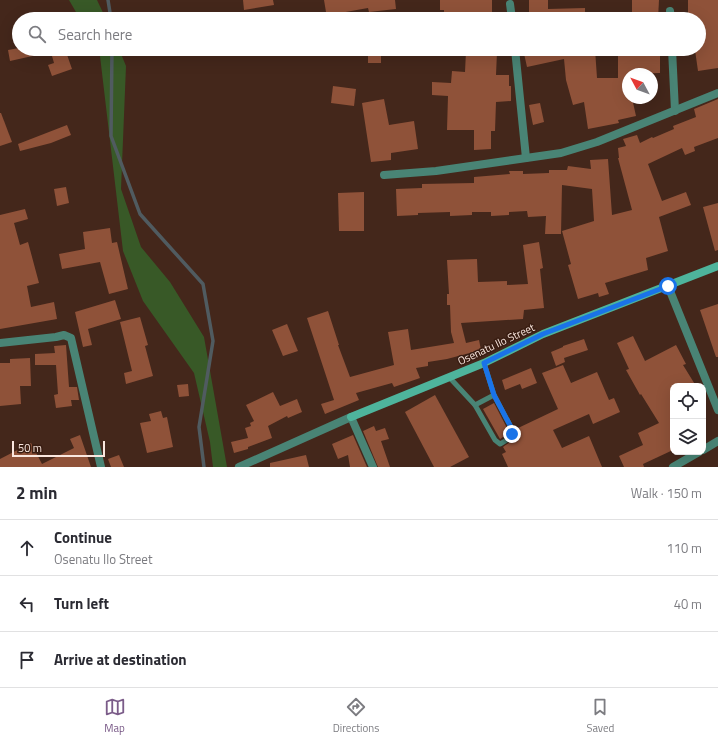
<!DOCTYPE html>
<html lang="en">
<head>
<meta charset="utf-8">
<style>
  body { margin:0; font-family:"Titillium Web",sans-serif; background:#f7f7f7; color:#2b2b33 }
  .controls { position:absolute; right:12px; bottom:12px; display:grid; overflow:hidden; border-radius:8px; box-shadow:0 4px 16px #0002 }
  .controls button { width:36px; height:36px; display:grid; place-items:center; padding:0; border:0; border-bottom:1px solid #e1e1e2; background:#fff; color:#2b2b33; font:20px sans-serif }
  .compass { position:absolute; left:622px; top:68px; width:36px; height:36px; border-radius:50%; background:#fff; box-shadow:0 4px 16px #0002; rotate:311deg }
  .scale { position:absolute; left:12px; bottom:10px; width:93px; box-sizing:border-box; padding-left:4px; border:2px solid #fae7df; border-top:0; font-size:11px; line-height:14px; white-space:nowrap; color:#fae7df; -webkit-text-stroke:3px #391d12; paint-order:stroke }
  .stop { position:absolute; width:12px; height:12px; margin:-9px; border:3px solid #1a73e8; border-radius:50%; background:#fff }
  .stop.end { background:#1a73e8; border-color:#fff; box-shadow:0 1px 4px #0008 }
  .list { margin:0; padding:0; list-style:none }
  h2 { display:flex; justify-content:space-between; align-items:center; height:52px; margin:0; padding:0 16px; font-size:17px }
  h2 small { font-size:13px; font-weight:400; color:#7c7c81 }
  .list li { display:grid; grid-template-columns:26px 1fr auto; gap:12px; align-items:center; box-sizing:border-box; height:56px; padding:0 16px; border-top:1px solid #e1e1e2 }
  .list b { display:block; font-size:15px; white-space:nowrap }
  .list p { margin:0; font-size:13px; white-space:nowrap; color:#7c7c81 }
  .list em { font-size:13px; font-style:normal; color:#7c7c81 }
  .icon { flex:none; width:22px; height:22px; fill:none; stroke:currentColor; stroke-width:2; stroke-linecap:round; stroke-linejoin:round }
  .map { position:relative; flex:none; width:718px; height:467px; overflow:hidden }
  .search { position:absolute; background:#fff; box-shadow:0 4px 16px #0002; left:12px; right:12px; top:12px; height:44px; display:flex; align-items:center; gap:10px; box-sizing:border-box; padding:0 14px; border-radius:22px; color:#7c7c81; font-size:15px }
  .sheet { height:220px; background:#fff }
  nav { display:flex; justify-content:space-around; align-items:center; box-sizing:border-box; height:56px; border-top:1px solid #e1e1e2; background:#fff; font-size:11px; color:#7c7c81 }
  nav a { display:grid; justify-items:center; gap:2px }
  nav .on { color:#7b5c89 }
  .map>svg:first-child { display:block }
</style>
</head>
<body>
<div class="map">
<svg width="718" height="467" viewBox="0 0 718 467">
  <rect width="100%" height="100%" fill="#44271b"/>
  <!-- green -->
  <g fill="#385927">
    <polygon points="69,0 97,0 106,19 80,19"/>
    <polygon points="96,49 119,49 126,66 121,189 141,247 170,282 204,337 227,467 213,467 210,442 194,373 143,301 123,251 100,56"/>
  </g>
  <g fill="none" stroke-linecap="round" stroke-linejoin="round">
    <!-- stream -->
    <g stroke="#505b60" stroke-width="3.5">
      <polyline points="108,0 111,19"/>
      <polyline points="112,49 111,136 140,214 203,284 213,341 199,427 204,467"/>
    </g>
  </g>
  <!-- building -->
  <g fill="#8f5239">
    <polygon points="243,0 273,0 274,5 244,10"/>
    <polygon points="324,0 395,0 396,9 369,12 368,8 340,13 341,16 327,18"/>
    <polygon points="440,0 492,0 492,19 444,19 444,10 440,10"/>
    <polygon points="529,0 548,0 548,9 585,8 585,18 529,19"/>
    <polygon points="632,0 659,0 658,19 632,19"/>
    <polygon points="688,0 718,0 718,68 698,71 695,50 699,49 699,19 688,19"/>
    <polygon points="19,48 19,49 45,49 46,53 10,61 8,50"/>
    <polygon points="50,49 65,49 72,69 52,76 48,65 54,63"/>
    <rect x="368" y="49" width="13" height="14"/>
    <polygon points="485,49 495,49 495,52 497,52 496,75 509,75 509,86 511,86 511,101 496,102 495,131 491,131 491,149 474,150 474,130 447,130 448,96 432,95 432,82 451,83 452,71 465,72 466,51 485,52"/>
    <polygon points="523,49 595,49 597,78 618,78 618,49 660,49 660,73 628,74 628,98 632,98 636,116 618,120 619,123 588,129 584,102 573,105 566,80 564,59 527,67"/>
    <polygon points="333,86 356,89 354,106 331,103"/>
    <polygon points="384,99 389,125 414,121 418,149 391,153 391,160 371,162 362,103"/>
    <polygon points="718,99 718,138 694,147 695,151 685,155 682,148 648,164 662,201 686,192 691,205 659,217 668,251 646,258 648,270 605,283 609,294 599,297 598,293 578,299 568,265 571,264 562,231 594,221 592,189 562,185 561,234 545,234 546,216 528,217 527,211 509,212 509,215 491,216 491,212 472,212 472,215 450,216 450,212 418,213 418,215 397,216 396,189 422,188 422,184 474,183 474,177 510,174 509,171 523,171 523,174 549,173 549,170 567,170 568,166 591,169 590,160 608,159 612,215 632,210 618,158 619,158 618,148 626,146 623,139 637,135 640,143 652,137 653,138 674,129 673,126 696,117 694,109"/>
    <polygon points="540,103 544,122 533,125 529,105"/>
    <polygon points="0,113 1,113 12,142 0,146"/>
    <polygon points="67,125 71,135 51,143 20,151 18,144"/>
    <polygon points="66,187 69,203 57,206 54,189"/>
    <polygon points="364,192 364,231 339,231 338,193"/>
    <polygon points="718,203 718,250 715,251 703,207"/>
    <polygon points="25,209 28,219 14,223 20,245 28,242 39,283 27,286 31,307 54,302 57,319 0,329 0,215"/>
    <polygon points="110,228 112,243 117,242 128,289 109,294 100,262 62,269 59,254 85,249 83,232"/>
    <polygon points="539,242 543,268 540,269 544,308 524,310 523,319 461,323 466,343 479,340 481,350 447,359 428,362 428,366 416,368 420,378 394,387 392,383 356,393 359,400 325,414 321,404 334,400 307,318 328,311 339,345 338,345 350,377 394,365 388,332 408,329 411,350 454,343 451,332 450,305 447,305 447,294 449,294 447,260 477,259 478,282 507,281 507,285 528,284 523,245"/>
    <polygon points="115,300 121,319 88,329 92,345 83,347 75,312"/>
    <polygon points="718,304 718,357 716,357 700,310"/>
    <polygon points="140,317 148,345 145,346 153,376 126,384 124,373 132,371 120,322"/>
    <polygon points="287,324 298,351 283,356 272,330"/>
    <polygon points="633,336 645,361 676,345 686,364 683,365 696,386 673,386 673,450 643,464 644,467 624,467 619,456 643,445 638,433 659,423 641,394 640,395 626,370 629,369 617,343"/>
    <polygon points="584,339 588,350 564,358 565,362 556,366 551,352 563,347 563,346"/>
    <polygon points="66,345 69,387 77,387 79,400 71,400 72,406 56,408 54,395 58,394 56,365 35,365 35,354 55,353 54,346"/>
    <polygon points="30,358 31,386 20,386 21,404 0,406 0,363 10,363 10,359"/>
    <polygon points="563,365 571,383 597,372 609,400 614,398 620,412 593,424 589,414 553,430 562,448 589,436 602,467 508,467 502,454 506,452 503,447 514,439 516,429 558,409 542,373"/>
    <polygon points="531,368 537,383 522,389 520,384 505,390 502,380"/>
    <polygon points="188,384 189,396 179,397 177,385"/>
    <polygon points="273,392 280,406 297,399 302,412 288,418 287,416 268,426 272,438 248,447 248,449 234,453 231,442 248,438 245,428 251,426 250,423 254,421 246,405"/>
    <polygon points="435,395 469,457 450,467 434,467 405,412"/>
    <polygon points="494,403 508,430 506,435 500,439 483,409"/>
    <polygon points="161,411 163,418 167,417 173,447 147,453 140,423 151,421 149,414"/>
    <polygon points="374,426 376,431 385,428 389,439 381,441 390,467 378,467 363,431"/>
    <polygon points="80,435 91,467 0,467 0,459 31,443 42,464 74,448 70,439"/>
    <polygon points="353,435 367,467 350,467 348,455 338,459 332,444"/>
    <polygon points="119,455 124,467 111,467 108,459"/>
    <polygon points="306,455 309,467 270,467 270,463"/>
  </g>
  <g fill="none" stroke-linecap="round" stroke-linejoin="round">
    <!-- lane -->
    <g stroke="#498475" stroke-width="5">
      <path d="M 449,377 L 475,405 L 495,440 L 500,444 C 507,440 513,437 512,429 L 494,395 L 484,363"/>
      <polyline points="475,405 494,395"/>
    </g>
    <!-- street -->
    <g stroke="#498475" stroke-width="8">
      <polyline points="510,4 512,19"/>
      <polyline points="670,11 671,19"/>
      <polyline points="515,49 526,158"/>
      <polyline points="672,49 675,111"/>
      <polyline points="384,175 436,171 561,153 597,142 718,93"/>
      <polyline points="668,286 718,410"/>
      <polyline points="0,343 56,337 64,335 71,338 101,467"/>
      <polyline points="703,450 718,441"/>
      <polyline points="239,467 351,417 373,467"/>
      <polyline points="673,467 699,452"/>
    </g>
    <!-- secondary -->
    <polyline stroke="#4eb49c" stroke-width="8" points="351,417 484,363 543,334 718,266"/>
  </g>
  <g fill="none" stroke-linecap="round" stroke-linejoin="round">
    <!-- route -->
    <polyline stroke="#1a73e8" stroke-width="5" points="512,434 512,429 494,395 484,363 543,334 668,286"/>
  </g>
  <g text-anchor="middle" stroke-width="3" stroke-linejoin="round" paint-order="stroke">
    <!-- street labels -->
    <g font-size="11" fill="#fae7df" stroke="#391d12">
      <text transform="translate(496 344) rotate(-25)" y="4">Osenatu Ilo Street</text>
    </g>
  </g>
</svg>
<div class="controls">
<button><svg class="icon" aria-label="locate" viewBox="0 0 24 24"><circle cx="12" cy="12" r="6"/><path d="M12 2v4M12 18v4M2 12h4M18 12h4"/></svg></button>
<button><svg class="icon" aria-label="layers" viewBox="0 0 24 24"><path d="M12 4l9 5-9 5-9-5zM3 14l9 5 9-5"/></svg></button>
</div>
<svg class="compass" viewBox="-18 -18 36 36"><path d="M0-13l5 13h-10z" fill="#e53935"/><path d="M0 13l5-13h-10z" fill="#7c7c81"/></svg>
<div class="scale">50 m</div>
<div class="stop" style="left:668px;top:286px"></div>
<div class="stop end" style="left:512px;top:434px"></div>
<div class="search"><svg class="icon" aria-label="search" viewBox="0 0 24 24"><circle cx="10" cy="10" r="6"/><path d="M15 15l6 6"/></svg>Search here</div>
</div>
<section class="sheet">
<h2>2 min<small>Walk · 150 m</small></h2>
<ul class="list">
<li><svg class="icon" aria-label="ahead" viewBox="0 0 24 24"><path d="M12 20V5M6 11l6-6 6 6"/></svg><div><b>Continue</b><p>Osenatu Ilo Street</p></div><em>110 m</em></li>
<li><svg class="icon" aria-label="left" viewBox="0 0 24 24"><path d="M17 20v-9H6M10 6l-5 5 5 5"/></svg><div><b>Turn left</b></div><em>40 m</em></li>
<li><svg class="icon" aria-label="arrive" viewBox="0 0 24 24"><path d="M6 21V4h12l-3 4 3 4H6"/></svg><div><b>Arrive at destination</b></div></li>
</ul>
</section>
<nav>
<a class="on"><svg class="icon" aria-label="map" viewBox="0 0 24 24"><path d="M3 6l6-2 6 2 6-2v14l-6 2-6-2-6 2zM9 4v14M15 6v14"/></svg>Map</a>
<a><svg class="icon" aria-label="directions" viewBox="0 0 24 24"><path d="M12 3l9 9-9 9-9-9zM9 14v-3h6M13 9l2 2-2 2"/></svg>Directions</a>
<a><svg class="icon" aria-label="saved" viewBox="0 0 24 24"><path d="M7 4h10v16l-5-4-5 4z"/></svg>Saved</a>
</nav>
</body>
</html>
